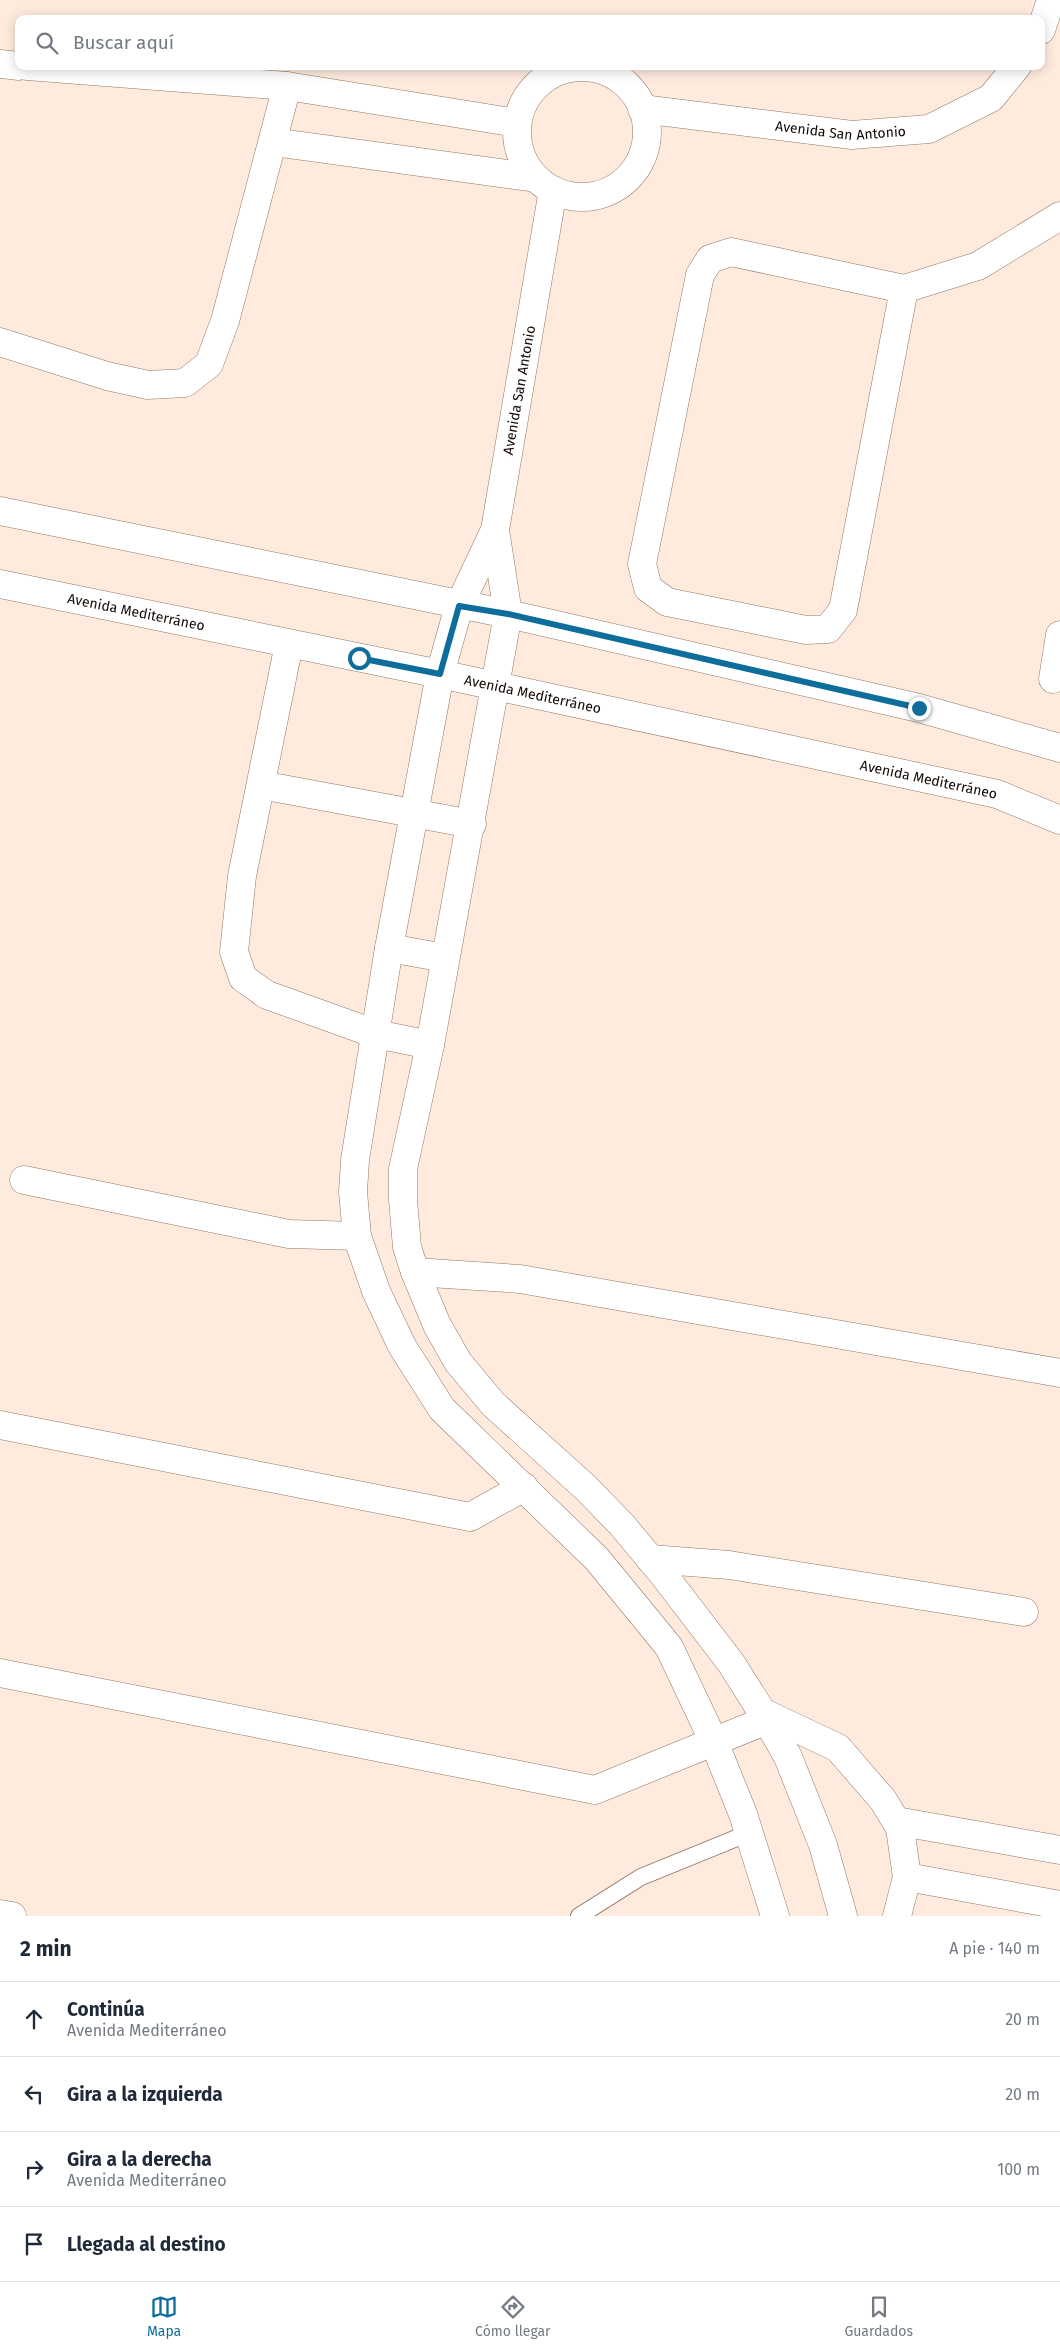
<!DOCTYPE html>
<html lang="es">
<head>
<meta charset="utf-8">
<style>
  body { margin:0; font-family:"Fira Sans",sans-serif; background:#f6f6f7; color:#1f2937 }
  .stop { position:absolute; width:15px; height:15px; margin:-11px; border:4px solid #0f6d9c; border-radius:50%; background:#fff }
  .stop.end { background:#0f6d9c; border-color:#fff; box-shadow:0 1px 5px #0008 }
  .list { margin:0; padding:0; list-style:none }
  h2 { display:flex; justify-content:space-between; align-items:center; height:65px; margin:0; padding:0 20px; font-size:21px }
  h2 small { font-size:16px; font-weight:400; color:#747a83 }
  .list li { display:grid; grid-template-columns:32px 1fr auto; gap:15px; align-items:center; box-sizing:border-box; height:75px; padding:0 20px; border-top:1px solid #e0e1e3 }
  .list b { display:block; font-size:19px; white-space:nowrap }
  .list p { margin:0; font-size:16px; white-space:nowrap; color:#747a83 }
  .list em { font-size:16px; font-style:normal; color:#747a83 }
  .icon { flex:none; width:28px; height:28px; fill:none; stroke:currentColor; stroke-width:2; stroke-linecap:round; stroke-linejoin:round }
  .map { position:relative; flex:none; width:1060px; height:1916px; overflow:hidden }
  .search { position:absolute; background:#fff; box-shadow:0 2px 12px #0003; left:15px; right:15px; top:15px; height:55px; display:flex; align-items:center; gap:12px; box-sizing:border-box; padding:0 18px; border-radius:10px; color:#747a83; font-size:19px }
  .sheet { height:365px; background:#fff }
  nav { display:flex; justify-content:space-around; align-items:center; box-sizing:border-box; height:70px; border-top:1px solid #e0e1e3; background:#fff; font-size:14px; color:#747a83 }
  nav a { display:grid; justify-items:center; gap:2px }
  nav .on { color:#0f6d9c }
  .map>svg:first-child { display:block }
</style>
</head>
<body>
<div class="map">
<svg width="1060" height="1916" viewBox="0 0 1060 1916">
  <rect width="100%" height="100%" fill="#ffebde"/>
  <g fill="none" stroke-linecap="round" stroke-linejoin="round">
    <!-- service casing -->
    <g stroke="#937663" stroke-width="18">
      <polyline id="service" points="579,1916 641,1877 749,1833"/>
    </g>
    <!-- minor casing -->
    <g stroke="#937663" stroke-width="29">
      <g id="minor">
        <polyline points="1041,30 1051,0"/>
        <polyline points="0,64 19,66"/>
        <polyline points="27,66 287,86 517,123"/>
        <circle cx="582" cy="132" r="65"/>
        <path id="s1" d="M 642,109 L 852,135 L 929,129 L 991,98 L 1017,66"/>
        <polyline points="273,142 536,178"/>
        <polyline points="553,190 495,530 459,606 440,674 389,948 355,1160 353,1192 357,1236 376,1291 402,1346 442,1409 597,1559 669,1647 714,1742 743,1814 775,1916"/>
        <polyline points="904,289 843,610 828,629 806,630 667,602 648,588 642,564 700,275 710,259 731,252 904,289 978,266 1060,216"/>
        <polyline points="0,342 107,376 148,385 185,383 209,364 225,321 287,86"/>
        <polyline points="495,530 508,614 430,1045 403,1169 403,1200 407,1247 415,1272 437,1325 458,1362 493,1404 586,1488 622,1525 662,1573 731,1663 767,1720 788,1757 823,1845 843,1916"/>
        <polyline points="289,644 242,876 234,952 243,978 267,995 376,1034 430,1045"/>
        <polyline points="1053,679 1060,635"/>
        <polyline points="261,785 472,824"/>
        <polyline points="389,948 445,958"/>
        <polyline points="24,1180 289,1234 357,1236"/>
        <polyline points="415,1272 520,1279 1060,1373"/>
        <polyline points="0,1425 470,1517 524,1487"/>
        <polyline points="650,1559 729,1565 1024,1612"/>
        <polyline points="0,1673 595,1790 767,1720"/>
        <polyline points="762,1712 838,1748 883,1800 900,1828 907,1877 897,1916"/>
        <polyline points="896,1821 1060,1850"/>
        <polyline points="907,1877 1060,1905"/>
        <polyline points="0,1914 12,1916"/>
      </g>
    </g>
    <!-- tertiary casing -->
    <g stroke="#937663" stroke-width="29">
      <g id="tertiary">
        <polyline points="0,511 508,614 919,708 1060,748"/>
        <path id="s2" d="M 0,584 L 440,674 L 997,794 L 1060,820"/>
      </g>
    </g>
    <!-- service -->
    <use href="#service" stroke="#fff" stroke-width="16"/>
    <!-- minor -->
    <use href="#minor" stroke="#fff" stroke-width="28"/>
    <!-- tertiary -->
    <use href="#tertiary" stroke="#fff" stroke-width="28"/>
  </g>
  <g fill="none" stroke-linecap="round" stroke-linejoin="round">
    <!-- route -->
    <polyline stroke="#0f6d9c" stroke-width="6" points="359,658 440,674 459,606 508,614 919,708"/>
  </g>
  <g text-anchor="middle" stroke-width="4.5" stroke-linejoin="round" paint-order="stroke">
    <!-- street labels -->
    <g font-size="14" fill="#140904" stroke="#fdfdfd">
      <text dy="5" stroke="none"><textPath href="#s1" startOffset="200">Avenida San Antonio</textPath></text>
      <text transform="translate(519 390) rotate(-80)" y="5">Avenida San Antonio</text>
      <text dy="5" stroke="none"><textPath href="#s2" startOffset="139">Avenida Mediterráneo</textPath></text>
      <text dy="5" stroke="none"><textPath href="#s2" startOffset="544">Avenida Mediterráneo</textPath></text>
      <text dy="5" stroke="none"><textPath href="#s2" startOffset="949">Avenida Mediterráneo</textPath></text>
    </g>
  </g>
</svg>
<div class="stop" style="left:359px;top:658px"></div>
<div class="stop end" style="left:919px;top:708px"></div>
<div class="search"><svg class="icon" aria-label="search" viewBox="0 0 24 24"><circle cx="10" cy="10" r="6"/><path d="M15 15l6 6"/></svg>Buscar aquí</div>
</div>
<section class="sheet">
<h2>2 min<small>A pie · 140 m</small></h2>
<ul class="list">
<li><svg class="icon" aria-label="ahead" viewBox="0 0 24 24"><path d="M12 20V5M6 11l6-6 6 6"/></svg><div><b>Continúa</b><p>Avenida Mediterráneo</p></div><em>20 m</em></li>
<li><svg class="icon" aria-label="left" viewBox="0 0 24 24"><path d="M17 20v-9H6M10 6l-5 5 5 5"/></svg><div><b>Gira a la izquierda</b></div><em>20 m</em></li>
<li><svg class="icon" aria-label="right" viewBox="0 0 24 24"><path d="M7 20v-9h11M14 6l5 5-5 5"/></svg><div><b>Gira a la derecha</b><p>Avenida Mediterráneo</p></div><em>100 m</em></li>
<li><svg class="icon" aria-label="arrive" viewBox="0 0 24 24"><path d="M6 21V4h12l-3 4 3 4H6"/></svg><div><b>Llegada al destino</b></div></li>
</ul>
</section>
<nav>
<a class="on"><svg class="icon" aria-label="map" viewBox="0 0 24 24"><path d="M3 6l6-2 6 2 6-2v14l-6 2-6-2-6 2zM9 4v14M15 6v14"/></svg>Mapa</a>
<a><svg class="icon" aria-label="directions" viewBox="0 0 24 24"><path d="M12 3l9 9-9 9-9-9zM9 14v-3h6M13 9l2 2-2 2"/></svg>Cómo llegar</a>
<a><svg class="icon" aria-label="saved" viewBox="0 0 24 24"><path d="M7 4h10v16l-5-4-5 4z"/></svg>Guardados</a>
</nav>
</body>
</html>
